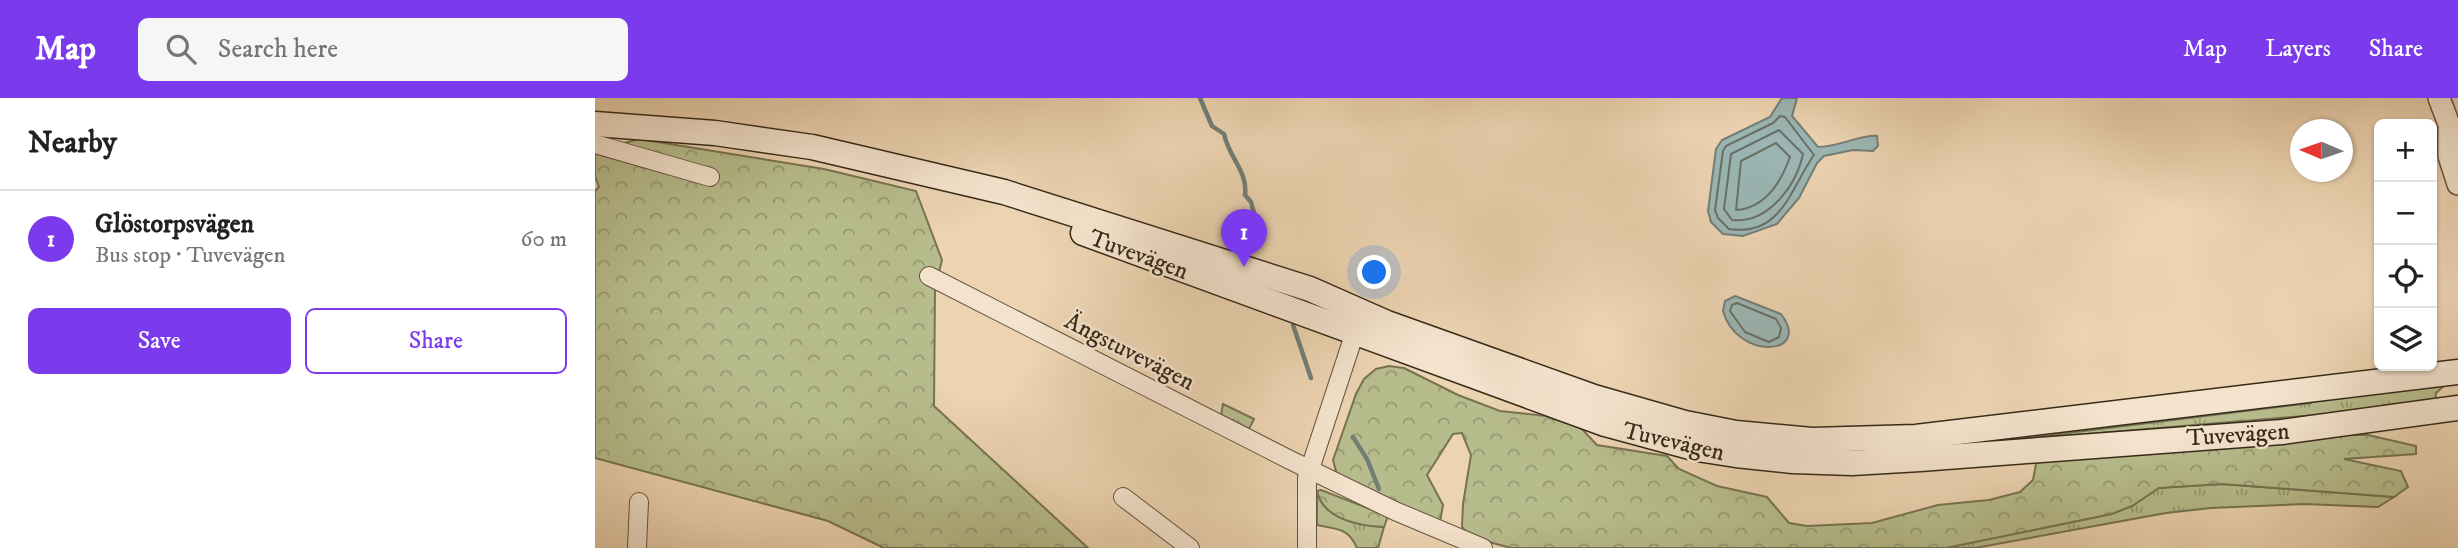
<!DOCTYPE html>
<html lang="en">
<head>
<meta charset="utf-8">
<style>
  body { margin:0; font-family:"IM FELL DW Pica",serif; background:#f6f6f6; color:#222 }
  .controls { position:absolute; right:21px; top:21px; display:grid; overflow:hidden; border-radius:10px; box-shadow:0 2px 5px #0004 }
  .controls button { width:63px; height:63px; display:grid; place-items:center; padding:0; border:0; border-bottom:2px solid #e0e0e0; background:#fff; color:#222; font:35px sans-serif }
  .compass { position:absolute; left:1695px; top:21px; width:63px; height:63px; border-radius:50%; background:#fff; box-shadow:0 2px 5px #0004; rotate:272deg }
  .you { position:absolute; left:780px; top:175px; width:24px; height:24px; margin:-18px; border:5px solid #fff; border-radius:50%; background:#1a73e8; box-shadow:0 0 0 10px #1a73e833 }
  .badge { display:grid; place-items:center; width:46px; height:46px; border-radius:50%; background:#7c3aed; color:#fff; font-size:23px; font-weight:700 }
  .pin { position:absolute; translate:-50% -58px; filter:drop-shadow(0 2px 4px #0008) }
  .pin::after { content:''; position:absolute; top:37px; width:24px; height:21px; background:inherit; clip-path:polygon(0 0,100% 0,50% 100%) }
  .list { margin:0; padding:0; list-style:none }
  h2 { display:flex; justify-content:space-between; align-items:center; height:91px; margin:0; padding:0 28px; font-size:30px }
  h2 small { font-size:23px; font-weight:400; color:#767676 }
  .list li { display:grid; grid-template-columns:46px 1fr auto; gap:21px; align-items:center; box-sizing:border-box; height:98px; padding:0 28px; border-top:2px solid #e0e0e0 }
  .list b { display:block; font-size:26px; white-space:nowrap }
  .list p { margin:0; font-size:23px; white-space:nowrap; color:#767676 }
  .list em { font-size:23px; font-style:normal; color:#767676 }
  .actions { display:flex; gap:14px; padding:21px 28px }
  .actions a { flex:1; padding:16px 0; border:2px solid #7c3aed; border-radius:10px; text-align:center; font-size:24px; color:#7c3aed }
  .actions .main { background:#7c3aed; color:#fff }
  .icon { flex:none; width:38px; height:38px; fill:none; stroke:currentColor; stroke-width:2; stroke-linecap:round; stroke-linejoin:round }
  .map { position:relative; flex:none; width:1863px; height:450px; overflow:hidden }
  header { display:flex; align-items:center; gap:42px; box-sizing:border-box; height:98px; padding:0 35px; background:#7c3aed; color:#fff }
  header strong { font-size:33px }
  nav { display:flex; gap:38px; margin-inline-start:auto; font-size:24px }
  .search { width:490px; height:63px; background:#f6f6f6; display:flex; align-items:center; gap:18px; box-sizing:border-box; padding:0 24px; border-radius:10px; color:#767676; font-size:26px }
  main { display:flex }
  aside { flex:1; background:#fff }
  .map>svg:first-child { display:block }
</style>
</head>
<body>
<header>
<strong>Map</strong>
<div class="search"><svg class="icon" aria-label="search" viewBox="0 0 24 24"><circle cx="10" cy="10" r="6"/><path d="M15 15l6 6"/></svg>Search here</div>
<nav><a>Map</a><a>Layers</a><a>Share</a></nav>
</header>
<main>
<aside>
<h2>Nearby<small></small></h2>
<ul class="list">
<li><span class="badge">1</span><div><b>Glöstorpsvägen</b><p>Bus stop · Tuvevägen</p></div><em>60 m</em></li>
</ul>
<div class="actions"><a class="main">Save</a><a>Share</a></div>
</aside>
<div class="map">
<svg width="1863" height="450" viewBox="0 0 1863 450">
  <defs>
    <pattern id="grass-tufts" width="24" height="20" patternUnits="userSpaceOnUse" patternTransform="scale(1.75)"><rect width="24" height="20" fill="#b7bc8c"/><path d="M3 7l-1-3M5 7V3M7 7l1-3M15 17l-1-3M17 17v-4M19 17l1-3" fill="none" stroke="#969972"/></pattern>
    <pattern id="forest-crowns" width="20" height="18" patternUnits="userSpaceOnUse" patternTransform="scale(1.75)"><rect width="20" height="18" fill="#b7bc8c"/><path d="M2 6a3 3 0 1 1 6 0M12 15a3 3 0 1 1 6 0" fill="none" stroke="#969972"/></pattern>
  </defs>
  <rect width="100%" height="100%" fill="#ecd3b1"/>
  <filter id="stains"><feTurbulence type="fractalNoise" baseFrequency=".00286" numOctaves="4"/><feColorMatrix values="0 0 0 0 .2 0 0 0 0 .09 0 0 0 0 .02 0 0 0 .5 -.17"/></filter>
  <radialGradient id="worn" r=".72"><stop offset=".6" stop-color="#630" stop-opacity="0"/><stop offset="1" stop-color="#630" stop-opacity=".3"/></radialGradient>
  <!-- grass -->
  <g fill="url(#grass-tufts)" stroke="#777352" stroke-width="2">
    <polygon points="1853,284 1841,295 1840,307 1408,343 1716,305 1717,302"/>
    <polygon points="628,306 659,321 654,331 626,317"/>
    <polygon points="1627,386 1799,399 1783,409 1709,406 1616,410 1571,415 1380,450 1351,450 1537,408 1563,390"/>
    <path d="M 722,393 C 728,421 764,428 789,429 L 783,450 L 762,450 C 753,429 742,432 722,427 Z"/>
  </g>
  <!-- forest -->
  <g fill="url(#forest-crowns)" stroke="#777352" stroke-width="2">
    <polygon points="44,41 229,71 321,93 347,162 340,190 339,308 493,450 289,450 233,423 0,360 0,93 4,89 0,78 0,53"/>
    <polygon points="794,268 809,270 863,297 905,313 951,318 986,330 1002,347 1072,358 1084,371 1122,388 1172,399 1194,425 1212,428 1277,425 1343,407 1394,402 1425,394 1438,382 1442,361 1748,337 1773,337 1821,348 1821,356 1749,361 1806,373 1813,389 1799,399 1627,386 1564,390 1537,408 1517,416 1351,450 916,450 876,439 867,429 868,406 876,357 867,335 858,336 832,377 848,407 845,424 742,377 738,362 761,296 769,281 781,271"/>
    <path d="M 726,392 L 793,418 L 789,429 C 764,428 728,421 722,393 Z"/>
  </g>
  <!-- water -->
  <g fill="#9bb6b4" stroke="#737e76" stroke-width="2">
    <path d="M 1187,0 L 1202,0 L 1197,18 L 1223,49 C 1243,49 1268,36 1282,38 L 1283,48 L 1278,53 L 1258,52 L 1229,58 L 1222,65 L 1204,100 L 1182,126 L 1148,138 L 1128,136 L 1116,124 L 1113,113 L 1121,51 L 1127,42 L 1175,19 Z"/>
    <path d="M 1140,198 L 1186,216 C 1218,258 1142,263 1128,213 L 1130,203 Z"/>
  </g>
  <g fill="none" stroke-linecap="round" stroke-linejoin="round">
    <!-- shore -->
    <g stroke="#697066" stroke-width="2">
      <path d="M 1185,18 L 1190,19 L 1219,57 C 1196,89 1187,139 1134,131 L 1123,120 L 1120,112 L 1128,53 L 1131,48 L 1178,25 Z"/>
      <path d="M 1184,32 L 1208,56 C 1201,88 1173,126 1137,122 L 1129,111 L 1136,56 Z"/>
      <path d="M 1181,45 L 1195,59 C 1186,84 1170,110 1141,112 L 1146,63 Z"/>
      <polygon points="1142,205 1181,221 1186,230 1184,239 1174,244 1150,234 1135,213 1137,207"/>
    </g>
    <!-- stream -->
    <g stroke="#737e76" stroke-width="4.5">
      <path d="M 605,0 L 617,28 L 629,36 C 634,60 653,73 650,97 L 656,104 L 665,137"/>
      <polyline points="698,227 716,280"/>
      <polyline points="758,339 772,361 784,391"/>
    </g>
    <!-- minor casing -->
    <g stroke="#64543f" stroke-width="20">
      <g id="minor">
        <polyline points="0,46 115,79"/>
        <polyline points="334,178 695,362 800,413 888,450"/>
        <polyline points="528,399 595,450"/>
        <polyline points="42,450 44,404"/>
        <polyline points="712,450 712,380 763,225"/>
      </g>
    </g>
    <!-- tertiary casing -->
    <g stroke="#64543f" stroke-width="24">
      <g id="tertiary">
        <polyline points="1844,0 1860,42"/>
        <polyline points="1854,32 1854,58 1863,86"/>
      </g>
    </g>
    <!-- secondary casing -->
    <g stroke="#372a19" stroke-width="27">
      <g id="secondary">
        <polyline points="0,26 120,35 217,49 409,94 715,191 792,225 999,299 1090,325 1141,335 1217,342 1321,339 1863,274"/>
        <polyline points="488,135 1010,326 1102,351 1141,357 1198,363 1257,365 1325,361 1687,334 1863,310"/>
      </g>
    </g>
    <!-- minor -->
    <use href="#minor" stroke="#f3e2cc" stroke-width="18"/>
    <!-- tertiary -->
    <use href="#tertiary" stroke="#f3e2cc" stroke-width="21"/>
    <!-- secondary -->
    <use href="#secondary" stroke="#f3e2cc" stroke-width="24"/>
  </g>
  <g text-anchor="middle" stroke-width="5" stroke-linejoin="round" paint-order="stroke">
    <!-- street labels -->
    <g font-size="24" fill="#372a19" stroke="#f3e2cc">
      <text transform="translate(544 156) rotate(20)" y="8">Tuvevägen</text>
      <text transform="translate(535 253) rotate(27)" y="8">Ängstuvevägen</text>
      <text transform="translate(1643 336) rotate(-4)" y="8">Tuvevägen</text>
      <text transform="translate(1079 343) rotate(13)" y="8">Tuvevägen</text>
    </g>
  </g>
  <rect width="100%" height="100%" filter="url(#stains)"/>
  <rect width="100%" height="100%" fill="url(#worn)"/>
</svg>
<div class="controls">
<button>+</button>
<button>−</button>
<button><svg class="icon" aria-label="locate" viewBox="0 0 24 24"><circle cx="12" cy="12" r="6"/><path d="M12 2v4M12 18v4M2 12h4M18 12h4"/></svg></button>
<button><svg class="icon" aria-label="layers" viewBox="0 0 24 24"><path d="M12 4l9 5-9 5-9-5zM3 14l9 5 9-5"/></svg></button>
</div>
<svg class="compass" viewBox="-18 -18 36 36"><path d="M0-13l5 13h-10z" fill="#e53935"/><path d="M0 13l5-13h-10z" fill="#767676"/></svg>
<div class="you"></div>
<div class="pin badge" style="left:649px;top:169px">1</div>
</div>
</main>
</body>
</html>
